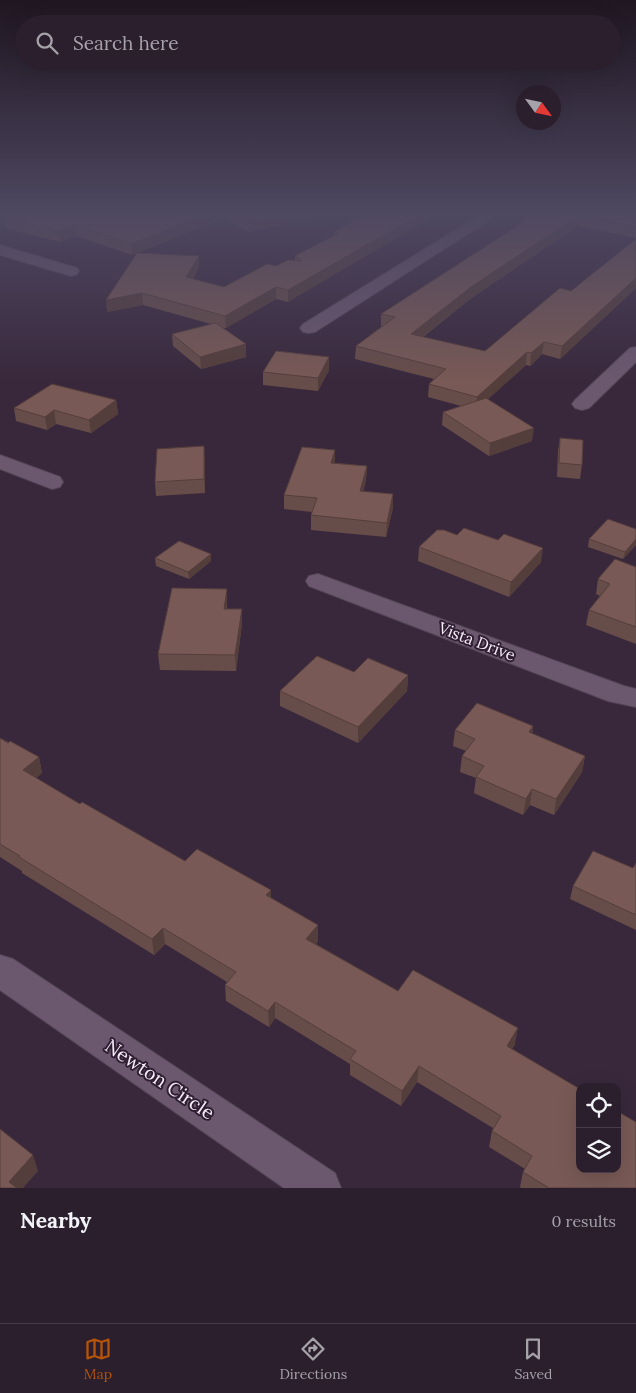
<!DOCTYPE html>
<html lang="en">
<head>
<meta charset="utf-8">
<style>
  body { margin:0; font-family:Lora,serif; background:#332735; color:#f1f3f6 }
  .controls { position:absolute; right:15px; bottom:15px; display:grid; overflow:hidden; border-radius:10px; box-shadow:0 5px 20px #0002 }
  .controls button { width:45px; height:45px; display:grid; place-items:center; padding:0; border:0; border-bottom:1px solid #473c49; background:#2b1e2d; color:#f1f3f6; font:25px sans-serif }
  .compass { position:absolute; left:516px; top:85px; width:45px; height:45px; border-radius:50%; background:#2b1e2d; box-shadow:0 5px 20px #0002; rotate:123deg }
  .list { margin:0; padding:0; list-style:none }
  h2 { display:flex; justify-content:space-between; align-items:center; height:65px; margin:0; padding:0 20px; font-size:21px }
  h2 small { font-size:16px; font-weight:400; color:#a6a2aa }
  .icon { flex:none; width:28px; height:28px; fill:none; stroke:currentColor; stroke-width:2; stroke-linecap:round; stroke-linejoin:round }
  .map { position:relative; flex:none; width:636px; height:1188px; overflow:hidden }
  .search { position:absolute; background:#2b1e2d; box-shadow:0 5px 20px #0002; left:15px; right:15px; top:15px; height:55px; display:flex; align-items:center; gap:12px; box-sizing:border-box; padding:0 18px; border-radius:28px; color:#a6a2aa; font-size:19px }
  .sheet { height:135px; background:#2b1e2d }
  nav { display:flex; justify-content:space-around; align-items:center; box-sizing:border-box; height:70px; border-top:1px solid #473c49; background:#2b1e2d; font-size:14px; color:#a6a2aa }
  nav a { display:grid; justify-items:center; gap:2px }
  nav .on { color:#b45309 }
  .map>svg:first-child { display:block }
</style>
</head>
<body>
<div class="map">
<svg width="636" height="1188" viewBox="0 0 636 1188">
  <rect width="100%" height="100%" fill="#39283c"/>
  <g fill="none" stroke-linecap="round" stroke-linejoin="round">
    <!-- street casing -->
    <g stroke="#544556" stroke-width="2">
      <g id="street">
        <polygon points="480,215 497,215 315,332 309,333 303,332 300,328 303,324"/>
        <polygon points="0,245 77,268 79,271 77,274 71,276 0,255"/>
        <polygon points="636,347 636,362 589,408 582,410 575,408 572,404 575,400 630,348"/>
        <polygon points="0,455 60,477 63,482 60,487 52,489 0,469"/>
        <polygon points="318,574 624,686 636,689 636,707 608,701 309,586 306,581 309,576"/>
        <polygon points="0,955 13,959 335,1173 341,1188 284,1188 0,990"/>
      </g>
    </g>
    <!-- street -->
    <use href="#street" fill="#6b586f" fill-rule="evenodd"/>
  </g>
  <!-- wall -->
  <g fill="#674d49">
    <polygon points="0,215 325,215 248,232 225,218 132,255 76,236 60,242 5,228 4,217 5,217 0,216"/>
    <polygon points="366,215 288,302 276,299 226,328 223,328 246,357 201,369 173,346 172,334 211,324 143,305 107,312 199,256 199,267 193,279 224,287 276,266 295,261 295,256 334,236 334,232"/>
    <polygon points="530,215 636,215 636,238 578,226 470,299 423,337 485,351 571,291 636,239 636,288 560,359 542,354 530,366 526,365 488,399 532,441 489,456 442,425 443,412 461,406 428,397 429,384 434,379 355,359 356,346 382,326 381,326 381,314 522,223 522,220"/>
    <polygon points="329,370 318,391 263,385 263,372"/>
    <polygon points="116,400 118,414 91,433 56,424 47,430 16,421 14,408"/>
    <polygon points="560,438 582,465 580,479 557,477 558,451"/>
    <polygon points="335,450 335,463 367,466 366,480 363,492 393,494 393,508 386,537 311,530 311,515 312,512 284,509 284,495"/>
    <polygon points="205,460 205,493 156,496 155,482"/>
    <polygon points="636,529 636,545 623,559 588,547 589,539"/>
    <polygon points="457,535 541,562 509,597 418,561 419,547"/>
    <polygon points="211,554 211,561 189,579 156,566 155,558"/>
    <polygon points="636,567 636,644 586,625 589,610 600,596 596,594 598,579"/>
    <polygon points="227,604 227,609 242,624 236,671 160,670 158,654"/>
    <polygon points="354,672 408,675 407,691 358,743 280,706 280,691"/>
    <polygon points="533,726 532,734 585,756 582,772 554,815 530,805 523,815 474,793 476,778 460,772 462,756 466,751 453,746 455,730"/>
    <polygon points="0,738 39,757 42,773 36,778 80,804 185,861 271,890 271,898 318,941 316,944 398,991 515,1044 512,1049 636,1188 521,1188 520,1187 523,1172 525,1169 489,1147 492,1131 493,1128 417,1082 401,1106 350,1075 350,1064 275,1018 269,1027 226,1001 225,985 227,982 165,944 154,955 22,873 22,871 0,857"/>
    <polygon points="636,863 636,930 570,899 573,886 633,868"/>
  </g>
  <!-- shaded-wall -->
  <g fill="#543e3c">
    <polygon points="205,215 225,215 225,218 132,255 131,244"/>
    <polygon points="276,215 325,215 248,232 247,221"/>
    <polygon points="419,215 436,215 288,302 288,290"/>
    <polygon points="579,215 578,226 470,299 410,346 411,334 471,287"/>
    <polygon points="75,225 76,236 60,242 59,232"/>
    <polygon points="199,256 199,267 187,289 186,277"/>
    <polygon points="636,278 636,288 560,359 562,346"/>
    <polygon points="276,287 276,299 226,328 225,316"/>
    <polygon points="142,293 143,305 107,312 106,300"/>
    <polygon points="544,342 542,354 530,366 531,353"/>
    <polygon points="246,344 246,357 201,369 200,357"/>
    <polygon points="527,352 526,365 476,410 477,397"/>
    <polygon points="329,357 329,370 318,391 318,378"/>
    <polygon points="116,400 118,414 91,433 89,420"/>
    <polygon points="54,410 56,424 47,430 45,417"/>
    <polygon points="534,428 532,441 489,456 490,443"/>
    <polygon points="204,446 205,460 205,493 204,479"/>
    <polygon points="335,450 335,464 331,463"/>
    <polygon points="367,466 366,480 359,505 360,491"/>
    <polygon points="393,494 393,508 386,537 387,523"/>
    <polygon points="636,539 636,545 623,559 625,552"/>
    <polygon points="543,548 541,562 509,597 511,582"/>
    <polygon points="211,554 211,561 189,579 188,572"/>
    <polygon points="227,589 227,604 224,624 224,609"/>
    <polygon points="242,609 242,624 236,671 235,655"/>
    <polygon points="408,675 407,691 358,743 358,727"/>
    <polygon points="533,726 531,742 529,732"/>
    <polygon points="585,756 582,772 554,815 556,799"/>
    <polygon points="39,757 42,773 26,786 23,770"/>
    <polygon points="532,789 530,805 523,815 526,799"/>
    <polygon points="271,890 271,906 266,895"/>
    <polygon points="318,925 318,941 307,955 306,939"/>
    <polygon points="163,928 165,944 154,955 152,939"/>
    <polygon points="275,1002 275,1018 269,1027 268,1011"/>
    <polygon points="518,1028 515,1044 504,1062 507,1046"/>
    <polygon points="419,1066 417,1082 401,1106 402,1091"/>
    <polygon points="33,1155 38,1171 23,1188 11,1188 9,1182"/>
  </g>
  <!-- building -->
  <g fill="#785955" stroke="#543e3c">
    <polygon points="10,215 205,215 131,244 75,225 59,232 4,217"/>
    <polygon points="237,215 276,215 247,221"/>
    <polygon points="366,215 419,215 288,290 276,287 225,316 142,293 106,300 137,253 199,256 186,277 224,287 267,264 276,266 288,260 302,261 295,256 339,233 334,232"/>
    <polygon points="530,215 636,215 636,227 579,215 471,287 411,334 485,351 560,288 571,291 636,239 636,278 562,346 544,342 531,353 527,352 477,397 429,384 446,369 356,346 395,317 381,314 525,221 522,220"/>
    <polygon points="216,323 246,344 200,357 172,334"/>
    <polygon points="276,351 329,357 318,378 263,372"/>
    <polygon points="52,384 116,400 89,420 54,410 45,417 14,408"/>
    <polygon points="486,398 534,428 490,443 443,412"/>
    <polygon points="560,438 583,440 582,465 559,463"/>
    <polygon points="204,446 204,479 155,482 157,449"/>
    <polygon points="302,447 335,450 331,463 367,466 360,491 393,494 387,523 311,515 317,498 284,495"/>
    <polygon points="608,519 636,529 636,539 625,552 589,539"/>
    <polygon points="464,528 498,540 504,534 543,548 511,582 419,547 437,530 444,530 457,535"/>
    <polygon points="179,541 211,554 188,572 155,558"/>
    <polygon points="615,559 636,567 636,627 589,610 610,584 598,579"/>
    <polygon points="172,588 227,589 224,609 242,609 235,655 158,654"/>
    <polygon points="317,656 354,672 368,658 408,675 358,727 280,691"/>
    <polygon points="477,703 533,726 529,732 585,756 556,799 532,789 526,799 476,777 484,766 462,756 475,739 455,730"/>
    <polygon points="0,738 8,743 10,741 39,757 23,770 80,804 82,802 185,861 197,849 271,890 266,895 318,925 306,939 398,991 413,970 518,1028 507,1046 580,1089 580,1169 617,1169 617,1111 636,1122 636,1188 549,1188 523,1172 532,1156 492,1131 501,1116 419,1066 402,1091 350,1059 356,1051 275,1002 268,1011 225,985 236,972 163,928 152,939 19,857 20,856 0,844"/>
    <polygon points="593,851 633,868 636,863 636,915 573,886"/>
    <polygon points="0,1129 33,1155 9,1182 17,1188 0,1188"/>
  </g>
  <!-- sky -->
  <linearGradient id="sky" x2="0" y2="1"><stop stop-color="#1f1621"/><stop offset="0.56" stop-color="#4e4861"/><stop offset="1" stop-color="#4e4861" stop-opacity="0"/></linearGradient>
  <rect width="636" height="381" fill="url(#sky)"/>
  <g text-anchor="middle" stroke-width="4" stroke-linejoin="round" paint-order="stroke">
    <!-- street labels -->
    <g font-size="16" fill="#f7ecf9" stroke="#2f1e32">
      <text transform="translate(477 641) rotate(21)" y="6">Vista Drive</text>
    </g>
    <!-- near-street labels -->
    <g font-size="19" fill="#f7ecf9" stroke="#2f1e32">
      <text transform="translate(160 1079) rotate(34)" y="7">Newton Circle</text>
    </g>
  </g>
</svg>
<div class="controls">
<button><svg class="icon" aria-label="locate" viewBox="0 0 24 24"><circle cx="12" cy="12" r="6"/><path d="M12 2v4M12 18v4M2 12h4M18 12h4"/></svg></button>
<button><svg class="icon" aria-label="layers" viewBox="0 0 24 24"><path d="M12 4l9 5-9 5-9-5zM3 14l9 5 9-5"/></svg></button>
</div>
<svg class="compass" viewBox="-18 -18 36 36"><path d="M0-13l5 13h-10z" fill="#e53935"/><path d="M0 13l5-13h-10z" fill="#a6a2aa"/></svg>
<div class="search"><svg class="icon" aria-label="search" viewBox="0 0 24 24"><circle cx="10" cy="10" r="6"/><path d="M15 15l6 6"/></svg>Search here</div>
</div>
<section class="sheet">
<h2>Nearby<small>0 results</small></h2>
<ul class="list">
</ul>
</section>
<nav>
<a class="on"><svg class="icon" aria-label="map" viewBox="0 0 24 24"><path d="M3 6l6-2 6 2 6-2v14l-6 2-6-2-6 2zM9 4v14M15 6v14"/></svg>Map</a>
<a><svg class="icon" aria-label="directions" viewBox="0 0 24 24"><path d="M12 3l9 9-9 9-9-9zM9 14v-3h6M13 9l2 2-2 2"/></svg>Directions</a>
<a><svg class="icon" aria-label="saved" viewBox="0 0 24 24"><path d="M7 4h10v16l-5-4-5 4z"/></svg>Saved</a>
</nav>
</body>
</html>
